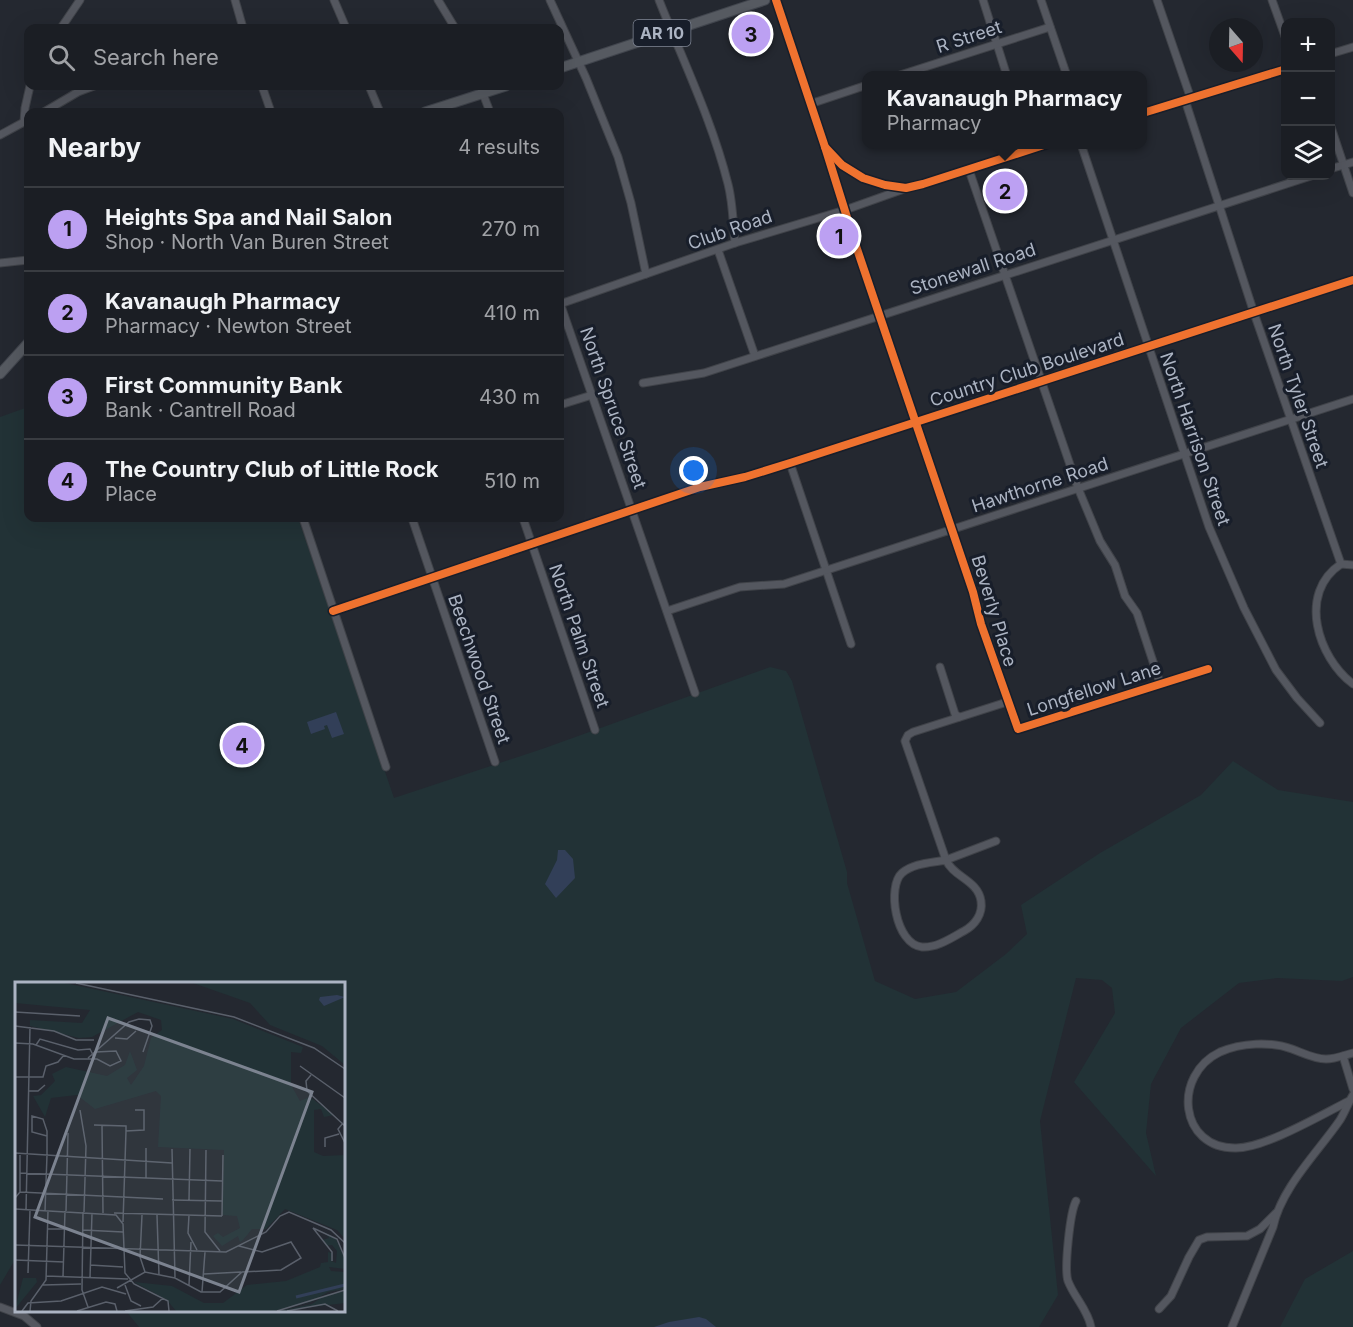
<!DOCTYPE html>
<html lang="en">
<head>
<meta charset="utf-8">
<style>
  body { margin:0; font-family:Inter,sans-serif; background:#24272c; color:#f1f3f6 }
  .controls { position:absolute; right:18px; top:18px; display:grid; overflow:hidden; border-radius:12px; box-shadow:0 6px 24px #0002 }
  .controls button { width:54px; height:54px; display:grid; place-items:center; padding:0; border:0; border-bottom:2px solid #393c41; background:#1b1e24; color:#f1f3f6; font:30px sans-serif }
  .compass { position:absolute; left:1209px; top:18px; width:54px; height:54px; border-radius:50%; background:#1b1e24; box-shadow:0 6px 24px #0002; rotate:160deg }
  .you { position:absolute; left:694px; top:471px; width:21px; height:21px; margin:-15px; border:4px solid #fff; border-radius:50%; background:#1a73e8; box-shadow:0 0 0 9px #1a73e833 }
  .badge { display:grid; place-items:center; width:39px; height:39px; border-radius:50%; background:#bca0f2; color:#111; font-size:20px; font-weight:700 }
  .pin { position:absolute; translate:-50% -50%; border:3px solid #fff; box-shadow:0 2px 6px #0006 }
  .popup { position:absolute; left:862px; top:71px; width:285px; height:78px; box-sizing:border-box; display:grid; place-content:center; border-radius:12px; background:#1b1e24; filter:drop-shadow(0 2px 4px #0005); font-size:20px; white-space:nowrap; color:#a0a2a6 }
  .popup b { font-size:22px; color:#f1f3f6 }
  .popup::after { content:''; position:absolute; left:50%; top:100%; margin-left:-12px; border:12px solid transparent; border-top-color:#1b1e24 }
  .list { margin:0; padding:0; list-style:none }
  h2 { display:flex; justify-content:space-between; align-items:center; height:78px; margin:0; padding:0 24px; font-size:26px }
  h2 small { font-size:20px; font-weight:400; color:#a0a2a6 }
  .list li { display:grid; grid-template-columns:39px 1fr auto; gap:18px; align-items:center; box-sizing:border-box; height:84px; padding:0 24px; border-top:2px solid #393c41 }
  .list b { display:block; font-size:22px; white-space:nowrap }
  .list p { margin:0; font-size:20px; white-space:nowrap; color:#a0a2a6 }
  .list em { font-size:20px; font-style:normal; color:#a0a2a6 }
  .icon { flex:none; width:33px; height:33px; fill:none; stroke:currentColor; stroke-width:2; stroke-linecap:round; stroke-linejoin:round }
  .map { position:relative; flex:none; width:1353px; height:1327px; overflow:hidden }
  .search { position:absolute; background:#1b1e24; box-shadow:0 6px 24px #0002; left:24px; top:24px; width:540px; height:66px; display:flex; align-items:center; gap:15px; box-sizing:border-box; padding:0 21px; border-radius:12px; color:#a0a2a6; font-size:22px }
  .panel { position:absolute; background:#1b1e24; box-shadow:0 6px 24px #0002; left:24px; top:108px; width:540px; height:414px; border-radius:12px }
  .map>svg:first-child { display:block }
</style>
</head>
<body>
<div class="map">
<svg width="1353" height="1327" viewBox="0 0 1353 1327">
  <rect width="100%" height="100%" fill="#242830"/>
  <!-- green -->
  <g fill="#223236">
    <polygon points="28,407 28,518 298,518 394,798 542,749 770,667 786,671 792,681 847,872 847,883 875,981 915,999 956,992 1006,954 1027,934 1021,905 1100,853 1201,795 1233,761 1278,790 1353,802 1353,977 1342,981 1277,978 1239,983 1181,1028 1151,1084 1146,1133 1156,1176 1074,1082 1115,1013 1112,988 1102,980 1076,978 1040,1121 1058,1295 1039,1327 139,1327 126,1311 344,1310 344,984 16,984 16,1258 0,1285 0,417"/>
    <polygon points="1353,1251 1353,1327 1280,1327 1305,1279"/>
  </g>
  <!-- water -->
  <g fill="#323f58">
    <polygon points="336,712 344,734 332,738 327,725 324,726 325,729 311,734 307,722"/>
    <polygon points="558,850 565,850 573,859 575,878 556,898 545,884 557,860"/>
    <polygon points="699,1317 706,1319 716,1327 654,1327 669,1322"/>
  </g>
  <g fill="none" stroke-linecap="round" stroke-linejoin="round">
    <!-- minor casing -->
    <g stroke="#404349" stroke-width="9">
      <g id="minor">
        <polyline points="235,0 243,28"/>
        <polyline points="334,0 346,28"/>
        <polyline points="438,0 455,28"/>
        <polyline points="550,0 586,78 618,157 631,203 646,274"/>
        <path d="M 659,0 C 683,61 712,120 728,184 C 733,203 733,224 735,243"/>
        <polyline points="776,0 825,147 842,165 863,178 885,185 906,188 923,184 1047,144"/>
        <polyline points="983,0 1007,76"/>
        <polyline points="1041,0 1067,76"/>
        <polyline points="1157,0 1191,99"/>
        <polyline points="1272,0 1286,39"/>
        <polyline points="61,28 80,0"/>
        <polyline points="1330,54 1353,47"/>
        <polyline points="897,76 1050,27"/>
        <polyline points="262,86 271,112"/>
        <polyline points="369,86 380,112"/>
        <polyline points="480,86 490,112"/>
        <polyline points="1185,100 1254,313 1341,564"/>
        <polyline points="810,104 867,85"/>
        <polyline points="44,112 78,92 94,86"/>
        <polyline points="1143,113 1286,69"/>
        <polyline points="1330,124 1353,193"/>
        <polyline points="0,135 24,122 25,108 30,86"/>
        <polyline points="1081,144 1209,527 1244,608 1276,670 1297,698 1320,723"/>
        <polyline points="825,147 855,243 973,592 981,624 1018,729 1208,669"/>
        <polyline points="1330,169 1353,162"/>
        <polyline points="969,170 1078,488 1100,541 1115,565 1125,596 1137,613 1160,683"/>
        <polyline points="718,250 755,356"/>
        <polyline points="0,263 28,260"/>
        <polyline points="560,303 695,693"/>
        <polyline points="560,304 735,243 845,210 904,189"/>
        <polyline points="643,383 704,373 1311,176"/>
        <polyline points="560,405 592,395"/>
        <polyline points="790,463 851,644"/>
        <polyline points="303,518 386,767"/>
        <polyline points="412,518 495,762"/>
        <polyline points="523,518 595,730"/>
        <path d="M 1353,565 L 1341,564 C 1297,593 1318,658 1353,684"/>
        <polyline points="333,611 700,487 745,477 790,463 1353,280"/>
        <polyline points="667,611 740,587 784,584 1353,399"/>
        <polyline points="940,667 955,714 959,717"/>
        <polyline points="996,841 946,860 905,741 908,735 913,732 1007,702"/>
        <path d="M 946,860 C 953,877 978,880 981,901 C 983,914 975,925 964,931 C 951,938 937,948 922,947 C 895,944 887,886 902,873 C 914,863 931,863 946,860 Z"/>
        <polyline points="1343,1056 1353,1089"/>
        <path d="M 1349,1101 C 1321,1115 1265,1148 1236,1148 C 1179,1149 1172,1075 1220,1052 C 1241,1043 1270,1041 1292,1049 C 1303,1053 1314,1059 1326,1059 C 1335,1059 1345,1055 1353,1053"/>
        <path d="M 1076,1201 C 1070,1212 1064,1269 1068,1281 C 1074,1297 1088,1310 1091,1327"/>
        <polyline points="0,1307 24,1316 37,1327"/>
        <polyline points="1159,1309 1171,1296 1189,1257 1199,1240 1207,1237 1247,1236 1260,1229 1276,1213"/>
        <path d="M 1232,1327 L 1273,1227 C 1281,1188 1318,1152 1340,1120 C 1345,1112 1348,1103 1353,1095"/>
      </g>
    </g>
    <!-- major casing -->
    <g stroke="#41454d" stroke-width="11">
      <g id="major">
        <polyline points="560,68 765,0"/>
        <polyline points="425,112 506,86"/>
        <polyline points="0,374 28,343"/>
      </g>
    </g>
    <!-- minor -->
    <use href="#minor" stroke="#54575f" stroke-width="7"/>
    <!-- major -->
    <use href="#major" stroke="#565a61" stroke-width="9"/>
    <!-- cycleway casing -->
    <g stroke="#181e2a" stroke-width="11">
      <g id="cycleway">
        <polyline points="776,0 825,147 842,165 863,178 885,185 906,188 923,184 1047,144"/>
        <polyline points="1143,113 1286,69"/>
        <polyline points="825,147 855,243 973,592 981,624 1018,729 1208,669"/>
        <polyline points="333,611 700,487 745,477 790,463 1353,280"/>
      </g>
    </g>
    <!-- cycleway -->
    <use href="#cycleway" stroke="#ef722f" stroke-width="8"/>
  </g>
  <g text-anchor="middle" stroke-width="6" stroke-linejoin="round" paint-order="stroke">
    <!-- shield labels -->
    <rect fill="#181e2a" stroke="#808795" stroke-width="1.5" x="633.5" y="20" width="57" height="26" rx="4.5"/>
    <g font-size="16" font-weight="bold" fill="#acb4c3">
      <text x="662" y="39">AR 10</text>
    </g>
    <!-- street labels -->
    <g font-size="18" fill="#acb4c3" stroke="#181e2a">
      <text transform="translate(969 37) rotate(-18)" y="6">R Street</text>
      <text transform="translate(730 230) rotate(-19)" y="6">Club Road</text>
      <text transform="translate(973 269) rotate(-18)" y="6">Stonewall Road</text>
      <text transform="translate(1027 370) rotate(-18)" y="6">Country Club Boulevard</text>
      <text transform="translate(1298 396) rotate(71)" y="6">North Tyler Street</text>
      <text transform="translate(613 408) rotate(71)" y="6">North Spruce Street</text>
      <text transform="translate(1195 439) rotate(71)" y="6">North Harrison Street</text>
      <text transform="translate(1040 485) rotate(-18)" y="6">Hawthorne Road</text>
      <text transform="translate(994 611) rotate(73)" y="6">Beverly Place</text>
      <text transform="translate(579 636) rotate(71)" y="6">North Palm Street</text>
      <text transform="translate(479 669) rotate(71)" y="6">Beechwood Street</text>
      <text transform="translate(1094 689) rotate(-18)" y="6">Longfellow Lane</text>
    </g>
  </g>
  <!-- overview -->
  <g transform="translate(15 982)">
    <rect width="330" height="330" fill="#242830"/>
    <path d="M 0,1 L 50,1 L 218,37 L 288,65 L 286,71 L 276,70 L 276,103 L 285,119 L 295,115 L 319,133 L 309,135 L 306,127 L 299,128 L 299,170 L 308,174 L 330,173 L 330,257 L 322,248 L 270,227 L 251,247 L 237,247 L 228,258 L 225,260 L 223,254 L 207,264 L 198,254 L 203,251 L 208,255 L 225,246 L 222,234 L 207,233 L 209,168 L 143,165 L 146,114 L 141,109 L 80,127 L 62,113 L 36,116 L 30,135 L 18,114 L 26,113 L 40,99 L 37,92 L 51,85 L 92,94 L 110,83 L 115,69 L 122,88 L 112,96 L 116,103 L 129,84 L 136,56 L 147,48 L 146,38 L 123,30 L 77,55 L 64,56 L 15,44 L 15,38 L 67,41 L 75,28 L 0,21 ZM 178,1 L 330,1 L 330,83 L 307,64 L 255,43 L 235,21 ZM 309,250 L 321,257 L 329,275 L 330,287 L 314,285 L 316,289 L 330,290 L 330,307 L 313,310 L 296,320 L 259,329 L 161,329 L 152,318 L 119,300 L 157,304 L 189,321 L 208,321 L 232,303 L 271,299 L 305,285 L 306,281 L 313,280 L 313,270 L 317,271 L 316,279 L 321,281 L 322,269 L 317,263 L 311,264 L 307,258 L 314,256 ZM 8,296 L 21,296 L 22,300 L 0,327 ZM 330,309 L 330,321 L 264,329 L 297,322 L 310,313 Z" fill="#223236"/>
    <path d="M 322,13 L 330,15 L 309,24 L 304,18 L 305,15 Z" fill="#323f58"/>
    <path fill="none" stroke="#323f58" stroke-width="3" d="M 281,315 L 330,303"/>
    <path fill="none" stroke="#5a606b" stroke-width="1.5" d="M 61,1 L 219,35 L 299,66 L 330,87M 0,30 L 65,34M 0,44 L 39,49 L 61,58 L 79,58M 100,56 L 112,57 L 121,49M 0,61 L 18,62 L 59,77 L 82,77 L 95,84 L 106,79 L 101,69 L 81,70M 21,63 L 25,57 L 63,68 L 75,67 L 80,77M 73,76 L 114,40 L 124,37 L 135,38 L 137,44 L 128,70M 285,84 L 330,116M 296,93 L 291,99 L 292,109 L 330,144M 0,95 L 28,95 L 31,84 L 43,80 L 49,73M 13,109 L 23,109 L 30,103M 65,128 L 71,164 L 69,230M 328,141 L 323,147 L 330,161M 79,143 L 111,144 L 111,149M 87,143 L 88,231M 111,149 L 129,148 L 129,128 L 120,128M 310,165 L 310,156 L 324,152M 157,167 L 160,296M 191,168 L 190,250 L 205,269M 0,171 L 157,181M 5,191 L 207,199M 131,196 L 131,166M 5,210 L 5,173M 0,216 L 5,210 L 148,217M 157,218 L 207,219M 174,218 L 175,167M 0,227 L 101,233 L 108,242 L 110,291 L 119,302 L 153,319 L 154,329M 11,228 L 15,45M 30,229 L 32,173 L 32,149 L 28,137 L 17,134 L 17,150 L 32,154M 51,229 L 53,151M 68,230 L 67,308 L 73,325M 99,231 L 207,234M 127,233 L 125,275 L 130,290M 142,233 L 144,293M 174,233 L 173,251 L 182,268M 207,234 L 208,173M 108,240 L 111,149M 32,247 L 50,247M 68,248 L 108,250M 0,263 L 211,270 L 251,250 L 265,234 L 274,230 L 316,248 L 330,261M 0,278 L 49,280M 317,279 L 317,270 L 298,246 L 322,257 L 330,276M 75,283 L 108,285M 13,291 L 15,228M 189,292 L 226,290M 31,294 L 113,297M 48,295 L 50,229M 75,296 L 77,231M 28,303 L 66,302M 110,303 L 116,319 L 126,324M 174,303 L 176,260M 102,306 L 130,290 L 160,296 L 186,310 L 205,310 L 227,290 L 266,288 L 286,276 L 276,260 L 247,270 L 224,264M 187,310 L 190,270M 7,329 L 13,321 L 46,319 L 87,305 L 111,312M 15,329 L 16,319 L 31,298 L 33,229M 62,329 L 91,320 L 100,322 L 102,329M 110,329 L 138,325 L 148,316M 262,329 L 330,308M 272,329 L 310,322 L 323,329"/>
    <path fill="#7c8390" fill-opacity="0.15" stroke="#7c8390" stroke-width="3" d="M 93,36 L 297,110 L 224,310 L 20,235 Z"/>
    <rect width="330" height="330" fill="none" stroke="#acb4c3" stroke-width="3"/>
  </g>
</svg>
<div class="controls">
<button>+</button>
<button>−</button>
<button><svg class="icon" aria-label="layers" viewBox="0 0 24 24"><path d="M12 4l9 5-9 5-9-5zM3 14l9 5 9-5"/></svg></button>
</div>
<svg class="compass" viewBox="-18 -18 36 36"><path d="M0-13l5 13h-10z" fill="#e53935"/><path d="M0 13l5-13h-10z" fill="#a0a2a6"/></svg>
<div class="you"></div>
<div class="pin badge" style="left:839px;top:236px">1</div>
<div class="pin badge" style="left:1005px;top:191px">2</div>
<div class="popup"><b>Kavanaugh Pharmacy</b>Pharmacy</div>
<div class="pin badge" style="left:751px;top:34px">3</div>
<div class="pin badge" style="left:242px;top:745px">4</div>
<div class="search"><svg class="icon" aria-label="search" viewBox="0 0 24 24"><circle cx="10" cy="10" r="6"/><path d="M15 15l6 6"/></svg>Search here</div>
<section class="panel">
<h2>Nearby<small>4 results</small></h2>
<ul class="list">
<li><span class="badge">1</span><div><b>Heights Spa and Nail Salon</b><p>Shop · North Van Buren Street</p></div><em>270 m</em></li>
<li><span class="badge">2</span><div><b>Kavanaugh Pharmacy</b><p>Pharmacy · Newton Street</p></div><em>410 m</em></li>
<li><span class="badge">3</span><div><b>First Community Bank</b><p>Bank · Cantrell Road</p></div><em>430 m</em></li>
<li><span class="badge">4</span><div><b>The Country Club of Little Rock</b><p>Place</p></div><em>510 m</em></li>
</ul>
</section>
</div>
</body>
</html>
